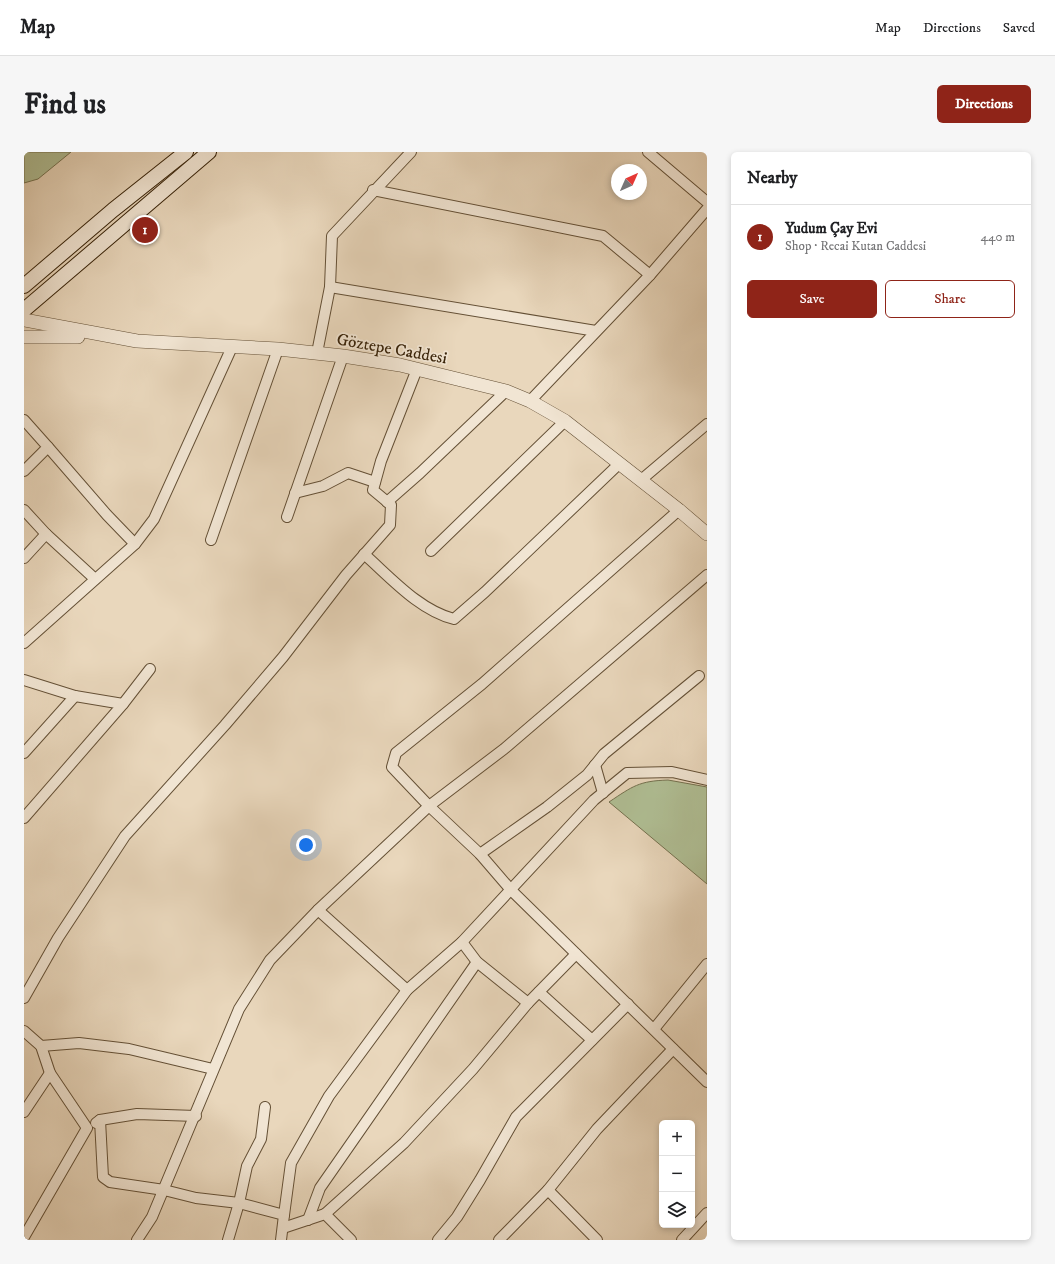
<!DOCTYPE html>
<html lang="en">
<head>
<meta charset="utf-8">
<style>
  body { margin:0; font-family:"IM FELL DW Pica",serif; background:#f6f6f6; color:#202124 }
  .controls { position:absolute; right:12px; bottom:12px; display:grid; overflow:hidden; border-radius:6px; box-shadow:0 2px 6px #0003 }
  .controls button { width:36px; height:36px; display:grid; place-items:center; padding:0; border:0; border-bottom:1px solid #e0e0e0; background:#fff; color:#202124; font:20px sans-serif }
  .compass { position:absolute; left:587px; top:12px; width:36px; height:36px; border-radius:50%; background:#fff; box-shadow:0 2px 6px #0003; rotate:45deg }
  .you { position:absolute; left:282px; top:693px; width:14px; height:14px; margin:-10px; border:3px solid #fff; border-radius:50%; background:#1a73e8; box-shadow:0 0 0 6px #1a73e833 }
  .badge { display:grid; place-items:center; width:26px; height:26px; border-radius:50%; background:#8f2418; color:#fff; font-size:13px; font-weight:700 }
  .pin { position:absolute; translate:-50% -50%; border:2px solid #fff; box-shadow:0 1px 4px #0006 }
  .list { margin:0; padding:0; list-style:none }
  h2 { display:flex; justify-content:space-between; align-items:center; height:52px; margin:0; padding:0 16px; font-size:17px }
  h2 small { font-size:13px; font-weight:400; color:#757577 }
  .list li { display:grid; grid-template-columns:26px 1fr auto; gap:12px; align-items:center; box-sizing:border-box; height:64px; padding:0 16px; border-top:1px solid #e0e0e0 }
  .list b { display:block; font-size:15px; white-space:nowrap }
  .list p { margin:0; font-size:13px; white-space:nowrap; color:#757577 }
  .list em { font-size:13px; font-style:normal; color:#757577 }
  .actions { display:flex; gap:8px; padding:12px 16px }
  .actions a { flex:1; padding:9px 0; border:1px solid #8f2418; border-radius:6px; text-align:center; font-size:14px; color:#8f2418 }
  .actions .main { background:#8f2418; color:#fff }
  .icon { flex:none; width:22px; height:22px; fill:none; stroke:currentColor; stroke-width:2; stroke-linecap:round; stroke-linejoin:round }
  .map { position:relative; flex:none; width:683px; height:1088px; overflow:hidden; border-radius:6px }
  header { display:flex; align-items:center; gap:24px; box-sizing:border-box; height:56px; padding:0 20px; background:#fff; border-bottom:1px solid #e0e0e0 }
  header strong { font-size:19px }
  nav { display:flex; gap:22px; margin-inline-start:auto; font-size:14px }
  .intro { display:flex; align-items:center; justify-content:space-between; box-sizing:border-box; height:96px; padding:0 24px }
  h1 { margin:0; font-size:28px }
  .button { padding:10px 18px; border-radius:6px; background:#8f2418; color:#fff; font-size:14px; font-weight:700 }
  main { display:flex; gap:24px; padding:0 24px }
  aside { flex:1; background:#fff; border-radius:6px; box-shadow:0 2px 6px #0003 }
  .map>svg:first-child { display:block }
</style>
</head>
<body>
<header>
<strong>Map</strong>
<nav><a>Map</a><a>Directions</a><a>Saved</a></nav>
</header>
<div class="intro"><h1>Find us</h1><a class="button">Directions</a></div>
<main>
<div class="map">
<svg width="683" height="1088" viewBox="0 0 683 1088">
  <rect width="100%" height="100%" fill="#e9d7bc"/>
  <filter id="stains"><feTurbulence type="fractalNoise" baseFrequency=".005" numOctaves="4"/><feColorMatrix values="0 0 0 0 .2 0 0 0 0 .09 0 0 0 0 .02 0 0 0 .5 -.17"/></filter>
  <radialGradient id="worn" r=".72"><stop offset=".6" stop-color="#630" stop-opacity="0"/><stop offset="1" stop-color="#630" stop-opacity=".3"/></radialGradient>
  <!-- green -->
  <g fill="#b0bf95" stroke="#74714f">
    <polygon points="0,0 47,0 14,27 0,31"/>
    <path d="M 644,628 L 683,635 L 683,732 L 585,650 C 609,634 615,629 644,628 Z"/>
  </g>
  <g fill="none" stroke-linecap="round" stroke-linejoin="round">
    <!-- minor casing -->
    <g stroke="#645036" stroke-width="12">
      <g id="minor">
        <polyline points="624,0 683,50"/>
        <polyline points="349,38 579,84 626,123"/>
        <polyline points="306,135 572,179"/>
        <polyline points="293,201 306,135 308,84 387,0"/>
        <polyline points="506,249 626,123 683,57"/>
        <polyline points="0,268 24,295 0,319"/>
        <polyline points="24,295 83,363 111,392"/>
        <polyline points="617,328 683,272"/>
        <polyline points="271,341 299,334 324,321 351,330"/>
        <polyline points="363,350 396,321 482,239"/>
        <polyline points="0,358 22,382"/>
        <polyline points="263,365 319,204"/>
        <polyline points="187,388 254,197"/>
        <polyline points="407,399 541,269"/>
        <path d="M 340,402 C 367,426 395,458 430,467 L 461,440 L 595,312"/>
        <polyline points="0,406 22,382 71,427"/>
        <polyline points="683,423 480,597 405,654 456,702 487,738 683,930"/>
        <polyline points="0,491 111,392 130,367 208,195"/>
        <polyline points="0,528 51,544 99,552 0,666"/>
        <polyline points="99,552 126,517"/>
        <polyline points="0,601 51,544"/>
        <polyline points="571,613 579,641"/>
        <polyline points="456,702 523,655 563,623 580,602 675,524"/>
        <polyline points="294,758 383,838"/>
        <polyline points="438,790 453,810 504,851"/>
        <polyline points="515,840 568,888"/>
        <polyline points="0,846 34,786 101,684 201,573 259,505 322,423 366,373 367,353 349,338 357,309 393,217"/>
        <polyline points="630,877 683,812"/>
        <polyline points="0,879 17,894 26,921 63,976 0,1085"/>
        <polyline points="17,894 55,891 105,897 189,917"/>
        <polyline points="0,960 26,921"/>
        <polyline points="76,968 79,1025 86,1030 140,1038 172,1046 215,1051 260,1063 257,1088"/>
        <polyline points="72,971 76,968 113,962 172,964"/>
        <polyline points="524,1038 573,1088"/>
        <polyline points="301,1062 380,991 449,917 504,851 552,802"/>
        <polyline points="260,1063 267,1011 305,944 383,838 438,790 570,648 603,621 648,620 683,628"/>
        <polyline points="284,1068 296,1036 453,810"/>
        <polyline points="259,1076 301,1062 327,1088"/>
        <polyline points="113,1088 128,1065 215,857 246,808 294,758 405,654 368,615 372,601 458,532 655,358"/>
        <polyline points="204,1088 215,1051 223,1014 237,987 241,955"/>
        <polyline points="414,1088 433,1065 456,1028 492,965 604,852"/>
        <polyline points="475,1088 524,1038 573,977 649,897"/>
        <polyline points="658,1088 683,1061"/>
      </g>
    </g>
    <!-- tertiary casing -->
    <g stroke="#645036" stroke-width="14">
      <g id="tertiary">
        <polyline points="0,168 113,189 254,197 319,204 376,213 482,239 506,249 541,269 655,358 683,382"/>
        <polyline points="0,185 54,185"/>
      </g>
    </g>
    <!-- secondary casing -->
    <g stroke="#382309" stroke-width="16">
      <g id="secondary">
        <polyline points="0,134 89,58 162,0"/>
        <polyline points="0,158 185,0"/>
      </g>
    </g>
    <!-- minor -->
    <use href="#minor" stroke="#f1e5d3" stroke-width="10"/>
    <!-- tertiary -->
    <use href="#tertiary" stroke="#f1e5d3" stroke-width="13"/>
    <!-- secondary -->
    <use href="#secondary" stroke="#f1e5d3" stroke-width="14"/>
  </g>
  <g text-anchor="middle" stroke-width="3.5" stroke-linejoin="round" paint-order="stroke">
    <!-- street labels -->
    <g font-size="17" fill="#382309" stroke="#f1e5d3">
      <text transform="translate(368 196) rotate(10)" y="6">Göztepe Caddesi</text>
    </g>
  </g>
  <rect width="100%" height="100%" filter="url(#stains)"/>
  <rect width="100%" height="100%" fill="url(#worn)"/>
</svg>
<div class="controls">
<button>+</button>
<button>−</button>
<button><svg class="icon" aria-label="layers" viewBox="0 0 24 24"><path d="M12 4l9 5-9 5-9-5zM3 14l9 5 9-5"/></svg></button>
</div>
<svg class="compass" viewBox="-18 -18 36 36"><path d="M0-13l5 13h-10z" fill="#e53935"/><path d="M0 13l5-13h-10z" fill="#757577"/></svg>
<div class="you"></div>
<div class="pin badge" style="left:121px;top:78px">1</div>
</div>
<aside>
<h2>Nearby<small></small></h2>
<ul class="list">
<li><span class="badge">1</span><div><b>Yudum Çay Evi</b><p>Shop · Recai Kutan Caddesi</p></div><em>440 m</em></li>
</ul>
<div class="actions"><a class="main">Save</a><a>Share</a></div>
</aside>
</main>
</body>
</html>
